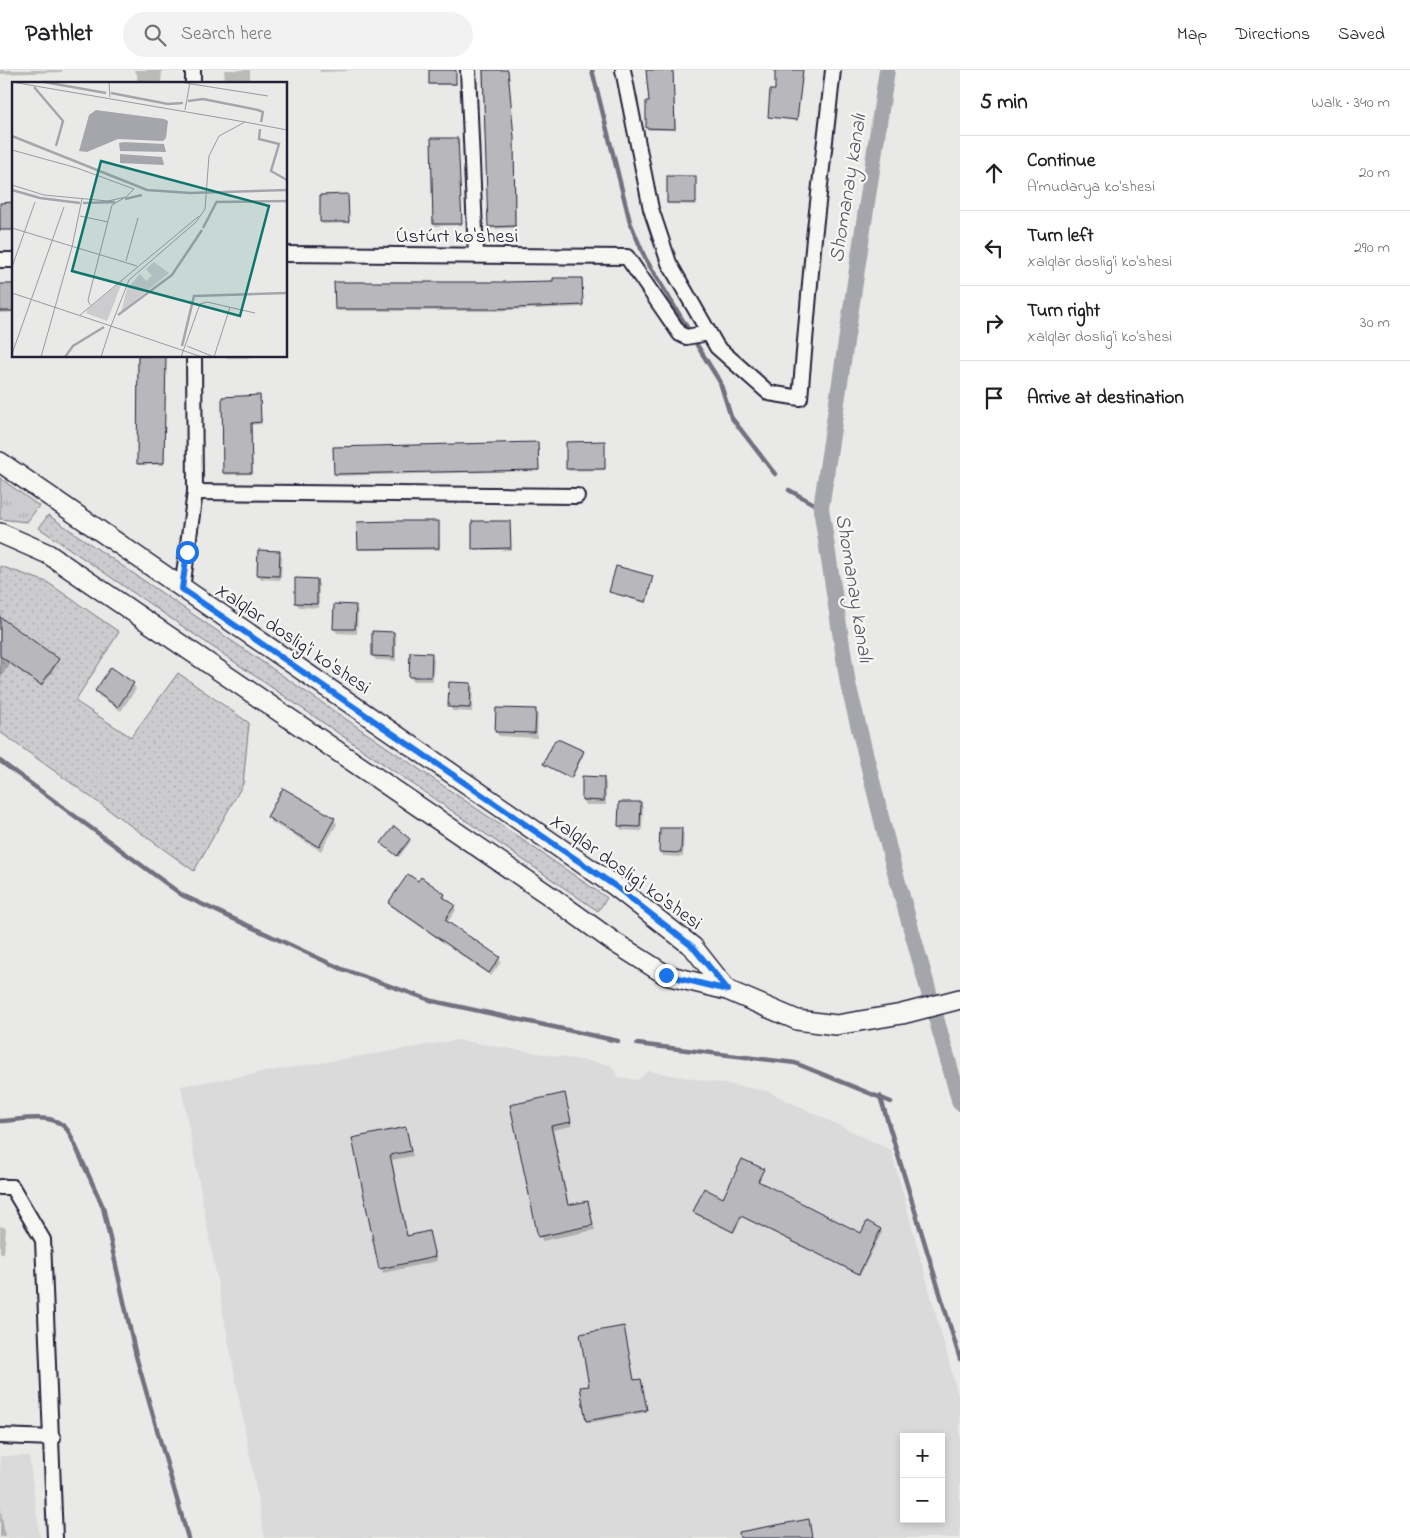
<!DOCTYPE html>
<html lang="en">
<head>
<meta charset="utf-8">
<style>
  body { margin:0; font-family:"Indie Flower",sans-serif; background:#f2f2f2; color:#202124 }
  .controls { position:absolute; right:15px; bottom:15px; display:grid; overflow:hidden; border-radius:0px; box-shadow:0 2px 8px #0003 }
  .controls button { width:45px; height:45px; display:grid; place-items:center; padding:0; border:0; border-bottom:1px solid #e0e0e0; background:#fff; color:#202124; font:25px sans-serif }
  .stop { position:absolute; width:15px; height:15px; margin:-11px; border:4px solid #1a73e8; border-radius:50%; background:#fff }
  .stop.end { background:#1a73e8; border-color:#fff; box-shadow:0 1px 5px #0008 }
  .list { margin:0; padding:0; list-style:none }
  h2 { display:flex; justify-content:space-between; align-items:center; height:65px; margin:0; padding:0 20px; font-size:21px }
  h2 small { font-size:16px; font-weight:400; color:#757577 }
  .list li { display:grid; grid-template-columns:32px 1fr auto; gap:15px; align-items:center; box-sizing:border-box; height:75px; padding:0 20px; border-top:1px solid #e0e0e0 }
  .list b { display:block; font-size:19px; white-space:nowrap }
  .list p { margin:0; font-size:16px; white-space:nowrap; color:#757577 }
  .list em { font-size:16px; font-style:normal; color:#757577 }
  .icon { flex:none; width:28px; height:28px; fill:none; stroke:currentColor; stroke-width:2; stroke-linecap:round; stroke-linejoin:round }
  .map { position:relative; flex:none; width:960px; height:1468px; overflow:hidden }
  header { display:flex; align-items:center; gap:30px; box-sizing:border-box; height:70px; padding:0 25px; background:#fff; border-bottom:1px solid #e0e0e0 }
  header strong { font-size:24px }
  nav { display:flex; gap:28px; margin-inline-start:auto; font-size:18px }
  .search { width:350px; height:45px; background:#f2f2f2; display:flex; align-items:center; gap:12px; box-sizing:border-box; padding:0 18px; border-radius:28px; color:#757577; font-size:19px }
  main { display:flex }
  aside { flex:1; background:#fff }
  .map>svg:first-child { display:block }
</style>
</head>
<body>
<header>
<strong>Pathlet</strong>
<div class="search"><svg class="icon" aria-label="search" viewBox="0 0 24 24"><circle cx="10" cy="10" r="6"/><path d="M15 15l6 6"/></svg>Search here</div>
<nav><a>Map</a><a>Directions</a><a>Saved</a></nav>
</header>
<main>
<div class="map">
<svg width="960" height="1468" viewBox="0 0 960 1468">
  <defs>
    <pattern id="grass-dots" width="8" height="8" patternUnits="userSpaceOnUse" patternTransform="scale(1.25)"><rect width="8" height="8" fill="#ccccce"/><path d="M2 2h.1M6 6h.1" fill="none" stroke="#afafb2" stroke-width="1.8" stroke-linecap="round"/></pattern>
    <pattern id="park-tufts" width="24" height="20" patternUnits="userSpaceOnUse" patternTransform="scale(1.25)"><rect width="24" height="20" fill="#ccccce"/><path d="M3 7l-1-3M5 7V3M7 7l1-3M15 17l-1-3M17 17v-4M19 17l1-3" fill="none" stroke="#afafb2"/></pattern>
  </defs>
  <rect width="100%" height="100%" fill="#e9e9e7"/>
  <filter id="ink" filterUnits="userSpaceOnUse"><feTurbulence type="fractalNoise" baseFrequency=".02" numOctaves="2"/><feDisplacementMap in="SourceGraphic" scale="10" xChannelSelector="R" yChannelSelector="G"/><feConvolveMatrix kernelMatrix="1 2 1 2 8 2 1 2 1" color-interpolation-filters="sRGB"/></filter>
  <g filter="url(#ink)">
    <!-- built -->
    <g fill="#dadada" fill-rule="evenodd">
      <path d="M 458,970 L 611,995 L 618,1007 L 638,1010 L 648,1001 L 767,1021 L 891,1080 L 960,1332 L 960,1468 L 265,1468 L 181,1016 ZM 904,1367 L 941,1367 L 941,1449 L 904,1449 Z"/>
      <polygon points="0,1386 29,1386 40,1468 0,1468"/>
    </g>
    <!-- grass -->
    <g fill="url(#grass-dots)" stroke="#777784">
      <polygon points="48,445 607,828 598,841 39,458"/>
      <polygon points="0,496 47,512 119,562 75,631 131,667 178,603 249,653 243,714 194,801 0,662"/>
    </g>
    <!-- park -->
    <polygon fill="url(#park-tufts)" stroke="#777784" points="0,408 39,436 27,452 0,449"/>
    <!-- shadow -->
    <g fill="#0003">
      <polygon points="0,0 62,0 62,2 0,4"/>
      <polygon points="134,0 162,0 161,14 137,14 137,4"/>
      <polygon points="224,0 250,0 250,12 225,12"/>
      <polygon points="319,0 347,0 347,1 320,2"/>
      <polygon points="430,0 456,0 456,15 431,15"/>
      <polygon points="482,0 508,0 514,70 516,158 490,159 489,157"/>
      <polygon points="647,0 673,0 676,60 649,60 647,58 651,32"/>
      <polygon points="777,0 803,0 797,51 769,47 776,21"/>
      <polygon points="457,69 462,155 435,156 434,154"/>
      <polygon points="695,107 696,135 669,134 668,132"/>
      <polygon points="348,126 349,153 322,154 321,152"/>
      <polygon points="582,209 583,237 493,241 337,241 336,239 506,213"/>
      <polygon points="0,215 14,215 14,242 0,243"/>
      <polygon points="166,286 164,395 139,395 138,393"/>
      <polygon points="226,286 254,286 254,288 227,288"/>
      <polygon points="259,327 262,354 251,355 253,404 226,405 224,403"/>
      <polygon points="604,373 605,400 569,401 568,399"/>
      <polygon points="537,374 539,401 336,406 335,404"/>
      <polygon points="438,452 440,480 360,480 359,478"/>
      <polygon points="510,452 511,480 474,480 473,478"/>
      <polygon points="279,482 282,487 281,510 261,509 258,504"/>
      <polygon points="652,507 647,534 610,522"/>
      <polygon points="317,510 319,515 319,538 299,537 296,533"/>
      <polygon points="355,536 358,541 357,564 337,563 334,558"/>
      <polygon points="0,549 58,590 59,592 42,616 10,594 0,608"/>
      <polygon points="394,563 396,568 396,591 376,590 373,586"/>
      <polygon points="431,584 434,589 433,611 413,611 410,606"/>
      <polygon points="111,599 133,614 136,619 121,641 99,626 96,621"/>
      <polygon points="471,614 473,619 472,642 452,641 450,636"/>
      <polygon points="535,641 538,645 537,668 499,666 496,662"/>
      <polygon points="583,682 584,684 572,709 544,694"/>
      <polygon points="604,708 606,713 606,735 586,735 583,730"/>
      <polygon points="284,720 334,749 337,754 321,781 271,752 268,747"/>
      <polygon points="640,733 643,738 642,761 622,760 619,756"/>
      <polygon points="681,760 684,764 683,787 663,786 660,782"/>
      <polygon points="409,770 411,771 399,787 382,773"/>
      <polygon points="419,812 445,824 446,830 454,836 456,840 447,853 499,888 501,892 491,906 392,837 390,833"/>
      <polygon points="564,1025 572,1056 553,1060 569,1136 587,1132 595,1160 542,1171 511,1036"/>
      <polygon points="405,1058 413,1086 392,1090 408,1167 429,1162 437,1191 383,1203 353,1069"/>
      <polygon points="763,1100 759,1113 862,1164 881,1160 882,1162 860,1205 742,1147 734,1163 695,1144 694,1142 724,1129"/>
      <polygon points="0,1156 6,1158 4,1183 0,1183"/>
      <polygon points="624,1258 634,1311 641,1310 642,1312 647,1342 588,1353 581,1318 590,1317"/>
      <polygon points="0,1434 5,1466 0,1467"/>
    </g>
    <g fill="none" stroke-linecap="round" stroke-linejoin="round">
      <!-- stream -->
      <g stroke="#71717f" stroke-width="4.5">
        <polyline points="592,0 630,152 645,188 688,259"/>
        <polyline points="697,275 720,312 731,347 775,404"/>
        <polyline points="789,420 821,438"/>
        <polyline points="0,691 182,825 342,899 433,931 618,971"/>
        <polyline points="637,974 795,993 891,1032"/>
        <polyline points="880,1026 960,1289"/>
        <path d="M 0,1051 C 24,1050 57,1040 70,1064 L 103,1137 L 136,1286 L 188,1468"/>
      </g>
      <!-- canal -->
      <polyline stroke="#a5a5ac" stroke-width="16" points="887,0 821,438 848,614 892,791 960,1033"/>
    </g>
    <!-- building -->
    <g fill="#b8b8bc" stroke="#22223b">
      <rect x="429" y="0" width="27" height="14"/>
      <polygon points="483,0 508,0 514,67 515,156 488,157"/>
      <polygon points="646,0 673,0 675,59 646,58 646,31 649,31"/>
      <polygon points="775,0 803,0 797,50 768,47 770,20 775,20"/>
      <polygon points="431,68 458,68 462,154 433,154"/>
      <rect x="667" y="106" width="29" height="27"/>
      <polygon points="348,124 349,152 320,152 320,125"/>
      <polygon points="14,132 14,160 0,160 0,133"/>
      <polygon points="553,208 582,208 583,235 492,239 335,239 334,212 506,212 553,211"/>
      <rect x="0" y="214" width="14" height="27"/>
      <polygon points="138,286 166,286 164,393 137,394"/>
      <polygon points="260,325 261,352 251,353 252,403 223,403 222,327"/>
      <polygon points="605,371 605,399 566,399 566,372"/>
      <polygon points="538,372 539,400 334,404 333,377"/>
      <polygon points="396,451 439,451 439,478 358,479 357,452"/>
      <polygon points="472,451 510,451 511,478 472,479"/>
      <polygon points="258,480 280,481 279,506 257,505"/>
      <polygon points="616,496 653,506 646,532 609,522"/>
      <polygon points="295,508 317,509 317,534 295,533"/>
      <polygon points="334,534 356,535 355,559 333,559"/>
      <polygon points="0,547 59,589 41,615 0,586"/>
      <polygon points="372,561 394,562 394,587 372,586"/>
      <polygon points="410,582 432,583 431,607 409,607"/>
      <polygon points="111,597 134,613 118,637 95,621"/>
      <polygon points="449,612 471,613 470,638 448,637"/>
      <polygon points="496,638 536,639 535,663 495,662"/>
      <polygon points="555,670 560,670 584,681 571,708 543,694"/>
      <polygon points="582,706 604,707 604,731 582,730"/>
      <polygon points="283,718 335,748 319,777 267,747"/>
      <polygon points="619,732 641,732 640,757 618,756"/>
      <polygon points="394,756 410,769 397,786 381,773"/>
      <polygon points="660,758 682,758 681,783 659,782"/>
      <polygon points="408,804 418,811 421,807 445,824 443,827 455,835 445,850 500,887 489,903 388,833"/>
      <polygon points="565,1023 571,1052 551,1056 568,1135 588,1131 593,1155 538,1167 510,1035"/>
      <polygon points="406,1057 411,1081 390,1085 407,1166 429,1161 435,1187 379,1199 352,1068"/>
      <polygon points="742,1089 764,1099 758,1111 861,1163 867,1151 881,1159 859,1204 741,1146 733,1162 693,1142 704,1118 723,1128"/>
      <polygon points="624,1256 634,1310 641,1309 647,1340 586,1351 580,1317 589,1316 580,1264"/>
      <polygon points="809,1449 812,1468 740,1468 739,1462"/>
    </g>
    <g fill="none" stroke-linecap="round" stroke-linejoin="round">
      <!-- minor casing -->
      <g stroke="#22223b" stroke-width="18">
        <g id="minor">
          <polyline points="193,0 193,14"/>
          <polyline points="468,0 476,185"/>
          <polyline points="623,0 651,139 669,193 717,277 769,323 800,328 814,168 833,0"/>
          <polyline points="286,184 627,187 680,264 686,267 709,263"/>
          <polyline points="0,190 14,190"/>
          <polyline points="195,422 577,426"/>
          <polyline points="182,519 195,422 194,286"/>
          <polyline points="0,1117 12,1117 43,1170 55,1468"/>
          <polyline points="0,1366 53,1368"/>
        </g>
      </g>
      <!-- secondary casing -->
      <g stroke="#22223b" stroke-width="22">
        <g id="secondary">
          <polyline points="0,392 615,816 693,877 727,920"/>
          <polyline points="0,463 48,484 550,826 614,872 666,905 727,920 797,950 836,955 902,944 960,929"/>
        </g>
      </g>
      <!-- minor -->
      <use href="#minor" stroke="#f6f6f2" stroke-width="14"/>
      <!-- secondary -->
      <use href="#secondary" stroke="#f6f6f2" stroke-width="19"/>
    </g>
  </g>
  <g fill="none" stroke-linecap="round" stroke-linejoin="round" filter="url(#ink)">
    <!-- route -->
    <polyline stroke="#1a73e8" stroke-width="6" points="187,482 182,519 615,816 693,877 728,920 666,905"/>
  </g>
  <g text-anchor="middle" stroke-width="4.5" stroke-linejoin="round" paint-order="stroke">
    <!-- street labels -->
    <g font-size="20" fill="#22223b" stroke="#f6f6f2">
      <text x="457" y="172">Ústúrt ko'shesi</text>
      <text transform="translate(294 568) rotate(34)" y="7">Xalqlar doslig'i ko'shesi</text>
      <text transform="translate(627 801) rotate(36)" y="7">Xalqlar doslig'i ko'shesi</text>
    </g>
    <!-- water labels -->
    <g font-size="21" font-style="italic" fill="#565668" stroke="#f6f6f2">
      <text transform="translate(847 118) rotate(-81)" y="7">Shomanay kanalı</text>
      <text transform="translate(855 518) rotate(81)" y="7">Shomanay kanalı</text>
    </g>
  </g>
  <!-- overview -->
  <g transform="translate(12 12)">
    <rect width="275" height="275" fill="#e9e9e7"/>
    <path d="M 142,180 L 157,191 L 109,230 L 115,207 L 128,192 L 134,199 L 140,194 L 134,187 Z" fill="#ccccce"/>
    <path d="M 111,198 L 95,239 L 74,231 L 75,228 Z" fill="#ccccce"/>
    <path d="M 84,28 L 152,37 L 156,39 L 154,56 L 151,59 L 106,57 L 75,70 L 67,69 L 77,33 ZM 112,60 L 152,62 L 154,70 L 108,69 L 107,61 ZM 108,72 L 150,75 L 152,83 L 108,81 Z" fill="#a5a5ac"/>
    <path fill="none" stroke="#a5a5ac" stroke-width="2.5" d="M 32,0 L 94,11M 22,5 L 51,39 L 44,64M 99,11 L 156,22 L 171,21M 176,19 L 191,17 L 246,28 L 251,30 L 249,40M 248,47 L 247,57 L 267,62 L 259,89 L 275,98M 0,54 L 135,108 L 178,111 L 275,108M 0,108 L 28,116 L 68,121M 113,117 L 130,113M 204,120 L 275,119M 71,121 L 103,120M 191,146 L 205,119M 106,233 L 160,193 L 190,148M 170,264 L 182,214 L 275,211M 53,275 L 61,264 L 92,245"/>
    <path fill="none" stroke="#9999a2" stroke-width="1" d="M 0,0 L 233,40M 97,0 L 98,15M 167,0 L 256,14M 173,28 L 178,0M 0,68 L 65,86 L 122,107 L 114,115 L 96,119 L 32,113 L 0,103M 68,134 L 96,140M 0,146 L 125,184M 114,179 L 126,136M 0,185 L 23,120M 0,211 L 99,244 L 117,198 L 184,140 L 193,127 L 197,74 L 207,54 L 233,40 L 275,48M 78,223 L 76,218 L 100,123 L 112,116M 68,233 L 187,134M 175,264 L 202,275 L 218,225M 0,272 L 52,125M 29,275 L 60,165 L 70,117M 89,275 L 99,244 L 190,275M 169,275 L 188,222 L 195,220 L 243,231"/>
    <path fill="#0f766e" fill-opacity="0.15" stroke="#0f766e" stroke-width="2.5" d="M 89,79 L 257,124 L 228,234 L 60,189 Z"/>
    <rect width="275" height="275" fill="none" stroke="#22223b" stroke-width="2.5"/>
  </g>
</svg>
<div class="controls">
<button>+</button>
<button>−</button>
</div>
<div class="stop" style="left:187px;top:482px"></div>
<div class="stop end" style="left:666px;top:905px"></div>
</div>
<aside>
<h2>5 min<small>Walk · 340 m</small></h2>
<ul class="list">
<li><svg class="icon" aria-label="ahead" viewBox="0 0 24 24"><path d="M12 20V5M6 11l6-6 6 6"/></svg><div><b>Continue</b><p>A'mudarya ko'shesi</p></div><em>20 m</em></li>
<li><svg class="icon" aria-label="left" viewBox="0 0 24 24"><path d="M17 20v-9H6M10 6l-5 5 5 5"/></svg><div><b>Turn left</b><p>Xalqlar doslig'i ko'shesi</p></div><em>290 m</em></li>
<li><svg class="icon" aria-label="right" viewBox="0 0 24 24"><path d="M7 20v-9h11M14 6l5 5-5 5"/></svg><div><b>Turn right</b><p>Xalqlar doslig'i ko'shesi</p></div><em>30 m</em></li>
<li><svg class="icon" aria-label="arrive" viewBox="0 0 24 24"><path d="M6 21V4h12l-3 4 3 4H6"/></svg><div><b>Arrive at destination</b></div></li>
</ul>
</aside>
</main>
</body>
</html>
